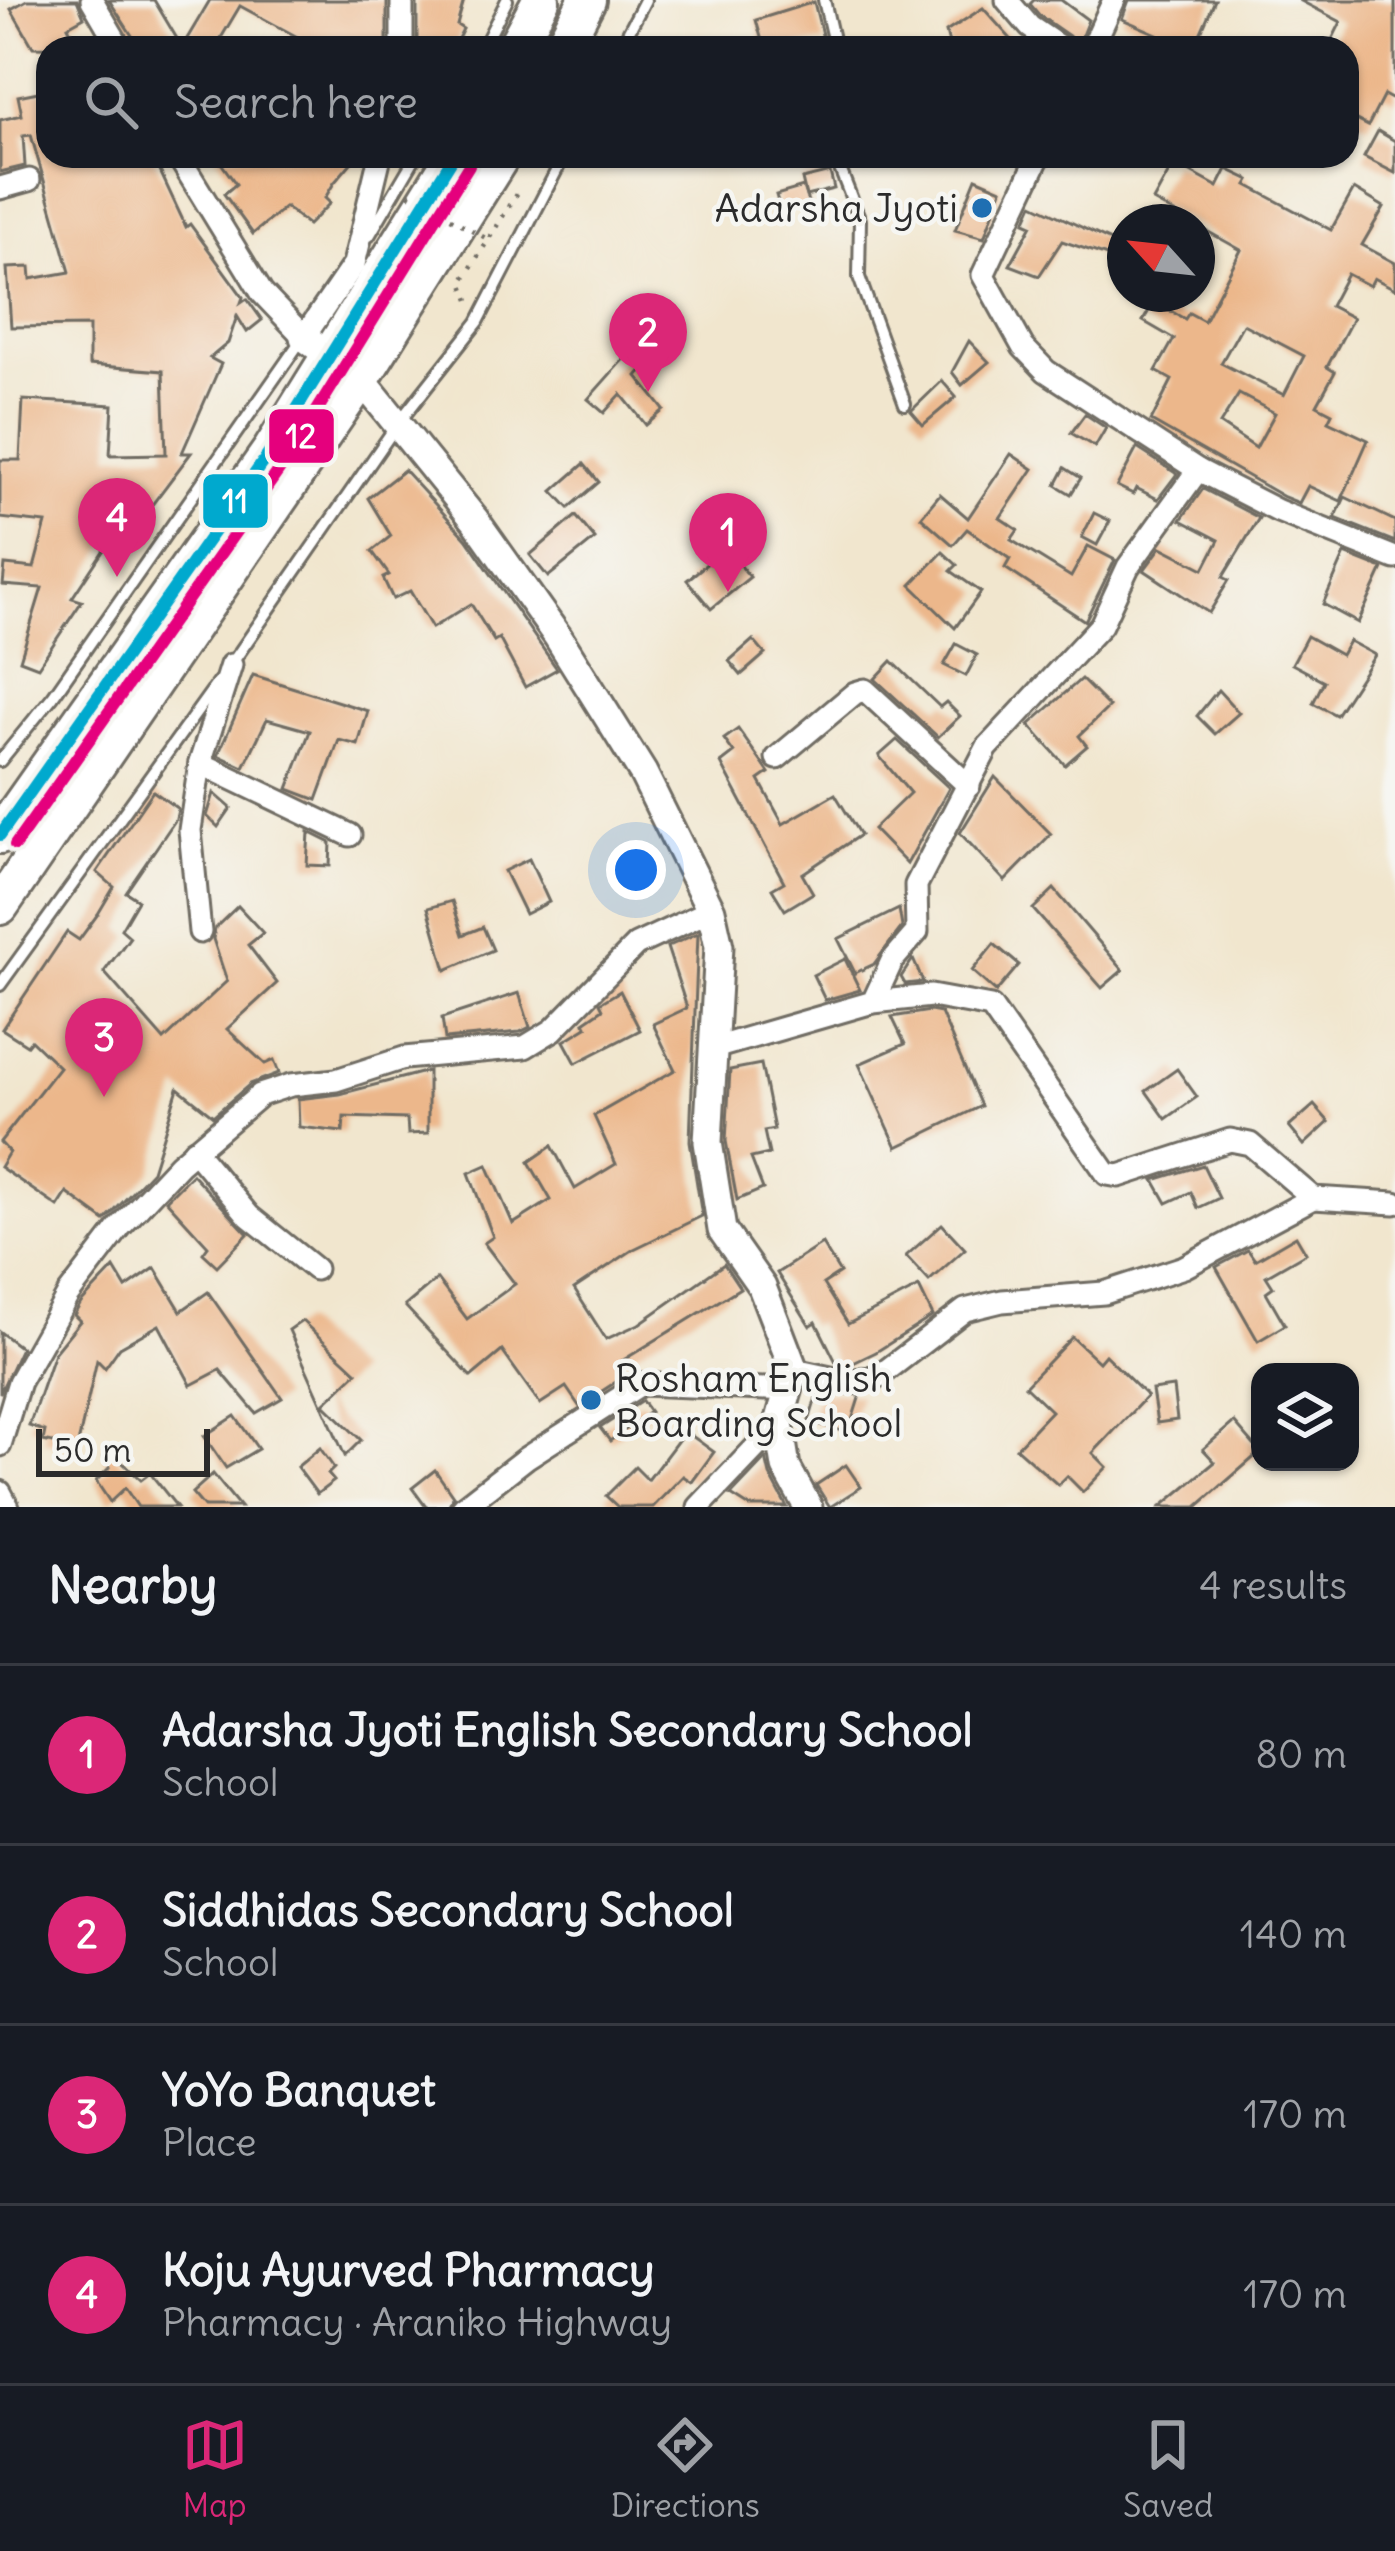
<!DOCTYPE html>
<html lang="en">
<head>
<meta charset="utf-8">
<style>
  body { margin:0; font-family:Delius,sans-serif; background:#20242c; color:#f1f3f6 }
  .controls { position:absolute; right:36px; bottom:36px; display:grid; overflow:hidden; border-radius:24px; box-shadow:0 3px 9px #0004 }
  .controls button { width:108px; height:108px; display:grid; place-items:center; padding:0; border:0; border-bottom:3px solid #363941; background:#171b24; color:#f1f3f6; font:60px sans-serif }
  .compass { position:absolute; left:1107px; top:204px; width:108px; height:108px; border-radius:50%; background:#171b24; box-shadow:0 3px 9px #0004; rotate:297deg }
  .scale { position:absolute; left:36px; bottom:30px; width:174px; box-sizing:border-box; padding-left:12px; border:6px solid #2b2b2b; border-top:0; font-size:33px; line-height:42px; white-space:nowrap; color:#2b2b2b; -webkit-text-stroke:9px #f6f6f2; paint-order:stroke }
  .you { position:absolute; left:636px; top:870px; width:42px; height:42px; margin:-30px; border:9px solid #fff; border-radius:50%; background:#1a73e8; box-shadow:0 0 0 18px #1a73e833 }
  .badge { display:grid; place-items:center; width:78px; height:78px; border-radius:50%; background:#db2777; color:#fff; font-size:39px; font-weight:700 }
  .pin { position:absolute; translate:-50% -99px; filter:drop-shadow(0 3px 6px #0008) }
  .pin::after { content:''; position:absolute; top:63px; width:42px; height:36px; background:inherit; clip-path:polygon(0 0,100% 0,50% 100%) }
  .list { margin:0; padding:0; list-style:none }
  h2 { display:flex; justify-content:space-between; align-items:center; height:156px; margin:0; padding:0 48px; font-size:51px }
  h2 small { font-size:39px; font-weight:400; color:#9ea1a6 }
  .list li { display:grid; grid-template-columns:78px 1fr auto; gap:36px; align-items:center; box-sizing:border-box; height:180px; padding:0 48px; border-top:3px solid #363941 }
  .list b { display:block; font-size:45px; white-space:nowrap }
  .list p { margin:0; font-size:39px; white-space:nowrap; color:#9ea1a6 }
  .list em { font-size:39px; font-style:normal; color:#9ea1a6 }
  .icon { flex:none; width:66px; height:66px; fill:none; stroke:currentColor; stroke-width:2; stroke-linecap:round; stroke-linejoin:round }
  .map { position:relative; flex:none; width:1395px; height:1507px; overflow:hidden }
  .search { position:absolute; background:#171b24; box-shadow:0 3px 9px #0004; left:36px; right:36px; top:36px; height:132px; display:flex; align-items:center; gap:30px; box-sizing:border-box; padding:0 42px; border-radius:36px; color:#9ea1a6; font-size:45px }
  .sheet { height:876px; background:#171b24 }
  nav { display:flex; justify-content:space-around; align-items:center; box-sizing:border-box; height:168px; border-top:3px solid #363941; background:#171b24; font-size:33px; color:#9ea1a6 }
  nav a { display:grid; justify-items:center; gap:6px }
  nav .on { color:#db2777 }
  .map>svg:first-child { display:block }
</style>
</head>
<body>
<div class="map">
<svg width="1395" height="1507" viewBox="0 0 1395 1507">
  <rect width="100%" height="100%" fill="#f6f6f2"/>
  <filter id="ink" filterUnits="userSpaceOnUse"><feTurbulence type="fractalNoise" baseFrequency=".00833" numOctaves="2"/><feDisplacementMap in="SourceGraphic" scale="24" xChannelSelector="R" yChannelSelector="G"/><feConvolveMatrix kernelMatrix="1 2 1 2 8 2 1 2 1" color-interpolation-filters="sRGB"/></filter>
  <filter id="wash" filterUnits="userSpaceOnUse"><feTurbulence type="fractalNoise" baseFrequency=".004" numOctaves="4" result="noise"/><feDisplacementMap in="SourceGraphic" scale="48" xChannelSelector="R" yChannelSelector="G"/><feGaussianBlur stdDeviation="2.7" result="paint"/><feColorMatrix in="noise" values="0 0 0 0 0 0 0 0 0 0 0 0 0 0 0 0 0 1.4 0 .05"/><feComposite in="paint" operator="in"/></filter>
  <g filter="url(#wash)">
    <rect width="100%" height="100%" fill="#f1e6ce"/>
    <g id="blocks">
      <!-- building -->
      <g fill="#ecb78b" fill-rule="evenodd">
        <polygon points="27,0 77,0 84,17 68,26 80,48 33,47 11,9"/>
        <polygon points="109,0 154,0 182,47 210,0 387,0 387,48 318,48 240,6 215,48 140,48"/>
        <polygon points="417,0 464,0 457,25 463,29 453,48 417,48"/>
        <polygon points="1034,0 1061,0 1088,20 1077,48 1069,36 1040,16 1030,4"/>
        <polygon points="1129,0 1215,0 1194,48 1151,48 1157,34 1122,19"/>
        <polygon points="1299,0 1395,0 1395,101 1384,95 1368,126 1347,115 1347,90 1355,75 1347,70 1347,48 1328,48 1341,22"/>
        <polygon points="814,2 824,43 764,48 756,20"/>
        <polygon points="983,8 1019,48 950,48 946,32"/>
        <polygon points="48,90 48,156 153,156 186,227 190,224 243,297 241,303 247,299 262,320 247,332 237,316 228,343 210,358 221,364 182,453 191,453 136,526 125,518 72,598 82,601 38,667 20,660 42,588 3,585 5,565 34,568 46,523 0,518 0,460 20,460 23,400 113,405 110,455 166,454 163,371 89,365 89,326 11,327 7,268 30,267 31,279 70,272 31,135 23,136 25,166 0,172 0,120 22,115 18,96"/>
        <polygon points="1378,131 1395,141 1395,173 1364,157"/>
        <polygon points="216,156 357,156 334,183 325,198 330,203 308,225 285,207 253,234 224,194 236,184"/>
        <path d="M 1174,163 L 1218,187 L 1227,169 L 1250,180 L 1247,185 L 1331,230 L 1354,189 L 1384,207 L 1362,245 L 1395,263 L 1395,289 L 1374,278 L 1370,286 L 1347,274 L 1330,306 L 1353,318 L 1327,367 L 1335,372 L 1317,405 L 1332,413 L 1328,421 L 1368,440 L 1341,501 L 1308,486 L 1299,503 L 1284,497 L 1151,421 L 1172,380 L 1156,371 L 1174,339 L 1143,321 L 1154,302 L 1185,319 L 1189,313 L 1204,321 L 1241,250 L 1153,201 ZM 1243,324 L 1304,356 L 1284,395 L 1221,363 ZM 1239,394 L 1275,413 L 1256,448 L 1220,424 Z"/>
        <polygon points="830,172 834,189 806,196 802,179"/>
        <polygon points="976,178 1002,189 984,238 955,230"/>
        <polygon points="803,187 809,205 781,212 776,195"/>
        <polygon points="1033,204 1125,248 1125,262 1062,241 1039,276 1010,265 1032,225 1025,222"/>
        <polygon points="969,341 989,362 962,385 952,372"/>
        <polygon points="628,354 644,368 637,376 664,410 646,425 621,394 604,413 588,399"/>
        <polygon points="942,381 956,397 923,425 911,411"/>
        <polygon points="1085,414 1106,428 1095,447 1071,433"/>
        <polygon points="1137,448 1177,474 1158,499 1136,488 1133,494 1117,486"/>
        <polygon points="1011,454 1033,469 1000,518 1018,530 1011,540 1071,577 1088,546 1115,560 1085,621 1005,568 1010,559 967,529 953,545 921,517 940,494 968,518"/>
        <polygon points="584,464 599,482 569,508 553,491"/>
        <polygon points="1065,468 1081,478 1071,494 1056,485"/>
        <polygon points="404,470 466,538 557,669 525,687 499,638 494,641 471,604 432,628 410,591 393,599 383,578 389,575 372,551 391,536 368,498"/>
        <polygon points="1203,489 1259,518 1223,577 1229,580 1209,613 1144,570 1161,547 1204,569 1219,540 1181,520"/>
        <polygon points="1345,497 1395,521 1395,542 1335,518"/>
        <polygon points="1094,513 1110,521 1097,545 1082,537"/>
        <polygon points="576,516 595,539 548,577 530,555"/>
        <polygon points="726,548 750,577 711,609 687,580"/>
        <polygon points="943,552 957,565 951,571 981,592 955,628 911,585"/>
        <polygon points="1345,554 1383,569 1358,623 1323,604"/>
        <polygon points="1307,636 1341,655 1349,641 1375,655 1336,715 1313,703 1324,681 1292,664"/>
        <polygon points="753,640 765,654 741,675 729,661"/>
        <polygon points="956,644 977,655 966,676 944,665"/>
        <polygon points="892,661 940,707 946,702 960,716 938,737 875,679"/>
        <polygon points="253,675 368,711 358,745 339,740 317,800 288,789 310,731 267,719 244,767 218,755"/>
        <polygon points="1081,679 1109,707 1079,736 1087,746 1065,765 1029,725"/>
        <polygon points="1218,690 1239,713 1215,734 1197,716"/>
        <polygon points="738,729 769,773 759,780 783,824 835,794 860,835 802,874 813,893 785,910 772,889 784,882 721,763 734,753 724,739"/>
        <polygon points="897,740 949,788 907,864 873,829 910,793 879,756"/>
        <polygon points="995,777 1051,834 1005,881 960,833"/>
        <polygon points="153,791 178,809 176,819 126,892 138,900 121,929 130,937 104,972 164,1040 227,981 213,939 215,928 238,906 263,933 248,945 277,983 227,1029 265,1064 274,1060 279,1073 250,1084 213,1116 178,1088 152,1171 105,1221 67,1193 58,1207 0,1167 9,1152 0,1142 59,1067 31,1040 27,1045 2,1029 67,932 79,940 98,914 114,887 97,872"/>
        <polygon points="214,793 231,808 218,827 207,816"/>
        <polygon points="309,832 331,843 330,866 307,865"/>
        <polygon points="529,859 549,902 525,914 504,871"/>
        <polygon points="1054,889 1123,970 1102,988 1033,909"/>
        <polygon points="452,901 463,935 483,927 493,950 446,970 428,908"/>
        <polygon points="899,909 902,927 874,964 855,973 838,939"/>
        <polygon points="698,933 690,1141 702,1216 634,1249 574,1289 606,1339 639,1324 724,1264 740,1288 617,1364 625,1376 579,1406 566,1387 540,1404 502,1351 471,1377 405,1306 437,1279 467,1319 515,1284 484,1243 493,1237 469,1173 487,1165 513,1224 551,1200 529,1162 552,1146 575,1189 616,1164 594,1116 675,1070 653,1024 687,1008 667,947"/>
        <polygon points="994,944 1019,965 996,992 972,971"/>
        <polygon points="845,959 860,990 825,1000 813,975"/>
        <polygon points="913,959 923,982 905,984 901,977"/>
        <polygon points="620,991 640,1030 576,1063 564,1041 587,1027 584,1022 603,1009 600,1003"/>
        <polygon points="519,993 530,1027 520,1032 445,1039 442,1018"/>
        <polygon points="930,1011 941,1013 981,1106 897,1147 859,1064 905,1044 892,1017"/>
        <polygon points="761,1064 774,1129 764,1131 769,1154 751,1158 763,1189 737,1200 726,1141 730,1070"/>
        <polygon points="1177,1069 1197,1097 1166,1119 1146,1091"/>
        <polygon points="428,1071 428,1133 408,1134 407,1119 344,1117 343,1132 299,1127 298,1099 340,1094"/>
        <polygon points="1314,1105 1329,1122 1304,1145 1289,1127"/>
        <polygon points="1203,1165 1219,1198 1198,1208 1191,1192 1167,1203 1154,1180"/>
        <polygon points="192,1174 248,1234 217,1266 203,1253 208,1246 166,1200"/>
        <polygon points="942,1224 965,1249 929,1281 906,1256"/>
        <polygon points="1296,1236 1306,1253 1266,1276 1273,1287 1266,1292 1285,1325 1258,1341 1216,1267 1248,1250 1255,1260"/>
        <polygon points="822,1244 840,1273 823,1284 848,1324 919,1287 933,1316 876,1352 847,1366 837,1364 816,1322 810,1326 777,1273"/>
        <polygon points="114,1268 126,1288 155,1268 181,1311 208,1292 282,1398 256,1413 220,1370 191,1385 159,1325 120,1347 105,1368 97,1360 77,1448 43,1441 45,1431 29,1426 54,1353 80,1321 74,1315 81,1303"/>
        <polygon points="302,1321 357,1372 324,1404 361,1440 345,1456 289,1330"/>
        <polygon points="0,1332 21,1348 0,1393"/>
        <polygon points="1072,1337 1099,1362 1105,1355 1147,1396 1093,1453 1107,1467 1083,1492 1067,1476 1058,1485 1016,1448 1051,1411 1025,1386"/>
        <polygon points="1173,1387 1177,1420 1157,1423 1152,1390"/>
        <polygon points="818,1391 860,1395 848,1433 809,1421"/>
        <polygon points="642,1401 650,1412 610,1441 600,1428"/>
        <polygon points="235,1416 258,1449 226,1468 204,1436"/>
        <polygon points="1234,1422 1260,1452 1197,1507 1161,1507 1215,1462 1203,1449"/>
        <polygon points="685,1431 714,1452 692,1482 683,1476 653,1507 618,1507 606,1496 635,1467 648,1480"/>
        <polygon points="320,1448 334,1468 328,1474 334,1481 317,1494 297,1467"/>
        <polygon points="110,1451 141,1480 150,1473 177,1507 138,1507 125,1488 110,1502 96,1481 110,1467 103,1457"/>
        <polygon points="766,1458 770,1475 787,1507 750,1507 731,1495"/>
        <polygon points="846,1465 861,1487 830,1507 816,1485"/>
        <polygon points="435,1470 453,1496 448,1507 426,1507 412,1488"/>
        <polygon points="213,1474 240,1507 204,1507 192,1493"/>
      </g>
    </g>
  </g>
  <g filter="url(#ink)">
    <use href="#blocks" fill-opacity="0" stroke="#706c64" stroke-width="3"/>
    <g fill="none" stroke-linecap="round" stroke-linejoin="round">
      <!-- lane casing -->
      <g stroke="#706c64" stroke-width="16">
        <g id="lane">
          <polyline points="824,0 835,48"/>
          <polyline points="483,48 507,0"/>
          <polyline points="620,48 645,0"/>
          <polyline points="835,156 860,220 859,277 905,404"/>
          <polyline points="369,236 416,156"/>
          <polyline points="230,666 396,426 478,322 564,156"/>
          <polyline points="0,761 53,696 302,339"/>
          <polyline points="0,985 219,681"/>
        </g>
      </g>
      <!-- street casing -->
      <g stroke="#706c64" stroke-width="27">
        <g id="street">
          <polyline points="92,0 120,48"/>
          <polyline points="402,0 402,48"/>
          <polyline points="1007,0 1030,27 1061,48"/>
          <polyline points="1092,48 1114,0"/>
          <polyline points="178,156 262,293 304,337 354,264 380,156"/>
          <polyline points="1039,156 983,275 1023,347 1046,371 1198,470 1278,511 1395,558"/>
          <polyline points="0,188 29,180"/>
          <polyline points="777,758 855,693 865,690 969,786"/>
          <polyline points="200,763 350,835"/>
          <polyline points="200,932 190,830 200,763 231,665"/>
          <polyline points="873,1002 931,996 991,1007 1107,1174 1119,1176 1230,1140 1250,1144 1313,1198 1395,1203"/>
          <polyline points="714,1048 873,1002 892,961 917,932 916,885 987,748 1101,625 1128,567 1198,470"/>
          <polyline points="194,1150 249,1216 315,1269"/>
          <polyline points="794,1370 849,1382 878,1377 965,1310 1002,1301 1104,1293 1184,1267 1313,1198"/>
          <polyline points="0,1445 19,1382 68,1295 120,1227 179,1164 260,1095 291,1085 336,1080 404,1058 525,1047 553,1030 636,945 711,910"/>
          <polyline points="0,1492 8,1507"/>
          <polyline points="463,1507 526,1458 641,1384 791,1390"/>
          <polyline points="699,1507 779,1423"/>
        </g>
      </g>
      <!-- secondary casing -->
      <g stroke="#706c64" stroke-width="33">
        <polyline id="secondary" points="304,337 361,379 475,520 558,637 643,773 711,910 719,946 708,1142 722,1230 762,1287 794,1370 779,1423 786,1467 808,1507"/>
      </g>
      <!-- highway casing -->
      <g stroke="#706c64" stroke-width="42">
        <g id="highway">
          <polyline points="515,48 541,0"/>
          <polyline points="562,48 587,0"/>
          <polyline points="0,835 272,449 454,156"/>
          <polyline points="0,906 361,379 501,156"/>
        </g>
      </g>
      <!-- path -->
      <polyline stroke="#706c64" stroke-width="4.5" stroke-dasharray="3 9" stroke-linecap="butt" points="469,300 462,282 517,194 525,191"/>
      <!-- lane -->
      <use href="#lane" stroke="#fff" stroke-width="10"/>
      <!-- street -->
      <use href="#street" stroke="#fff" stroke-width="21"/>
      <!-- secondary -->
      <use href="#secondary" stroke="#fff" stroke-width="27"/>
      <!-- highway -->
      <use href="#highway" stroke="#fff" stroke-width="36"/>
      <!-- path-bridge -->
      <polyline stroke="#706c64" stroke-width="4.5" stroke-dasharray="3 9" stroke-linecap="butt" points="409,194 489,240"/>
      <!-- bus-1 casing -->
      <g stroke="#f6f6f2" stroke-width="21">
        <polyline id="bus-1" points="0,835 272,449 454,156"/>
      </g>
      <!-- bus-2 casing -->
      <g stroke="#f6f6f2" stroke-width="21">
        <polyline id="bus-2" points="15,845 287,459 469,165"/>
      </g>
      <!-- bus-1 -->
      <use href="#bus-1" stroke="#00a9ce" stroke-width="12"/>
      <!-- bus-2 -->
      <use href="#bus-2" stroke="#e5007d" stroke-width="12"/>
    </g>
  </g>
  <!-- markers -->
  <g fill="#1f6fb2" stroke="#f6f6f2" stroke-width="4.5">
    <circle cx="982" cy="208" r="12"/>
    <circle cx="591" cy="1400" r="12"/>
  </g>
  <g text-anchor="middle" stroke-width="9" stroke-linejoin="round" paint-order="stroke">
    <!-- poi labels -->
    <g font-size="39" fill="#2b2b2b" stroke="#f6f6f2" text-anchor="end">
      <text x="958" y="222">Adarsha Jyoti</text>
      <text x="615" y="1392" text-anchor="start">Rosham English<tspan x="615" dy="45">Boarding School</tspan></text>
    </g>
  </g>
  <g stroke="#f6f6f2" stroke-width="4.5">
    <rect x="267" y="407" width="69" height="58" rx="12" fill="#e5007d"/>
    <rect x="201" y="472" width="69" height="58" rx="12" fill="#00a9ce"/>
  </g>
  <g font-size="33" text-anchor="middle" font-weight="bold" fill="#fff">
    <text x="301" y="448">12</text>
    <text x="235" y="513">11</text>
  </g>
</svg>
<div class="controls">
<button><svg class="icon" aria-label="layers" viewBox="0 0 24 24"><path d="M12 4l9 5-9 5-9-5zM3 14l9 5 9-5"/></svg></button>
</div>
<svg class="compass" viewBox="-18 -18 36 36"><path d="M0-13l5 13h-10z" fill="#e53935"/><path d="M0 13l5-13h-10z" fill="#9ea1a6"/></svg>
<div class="scale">50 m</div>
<div class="you"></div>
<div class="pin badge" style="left:728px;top:592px">1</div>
<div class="pin badge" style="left:648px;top:392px">2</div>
<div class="pin badge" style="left:104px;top:1097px">3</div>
<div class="pin badge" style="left:117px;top:577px">4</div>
<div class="search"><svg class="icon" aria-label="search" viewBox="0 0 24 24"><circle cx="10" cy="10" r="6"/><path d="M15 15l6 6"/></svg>Search here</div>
</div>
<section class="sheet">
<h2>Nearby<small>4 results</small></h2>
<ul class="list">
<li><span class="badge">1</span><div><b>Adarsha Jyoti English Secondary School</b><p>School</p></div><em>80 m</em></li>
<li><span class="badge">2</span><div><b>Siddhidas Secondary School</b><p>School</p></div><em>140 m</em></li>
<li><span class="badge">3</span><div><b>YoYo Banquet</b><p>Place</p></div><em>170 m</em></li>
<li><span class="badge">4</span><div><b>Koju Ayurved Pharmacy</b><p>Pharmacy · Araniko Highway</p></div><em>170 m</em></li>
</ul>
</section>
<nav>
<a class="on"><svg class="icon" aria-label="map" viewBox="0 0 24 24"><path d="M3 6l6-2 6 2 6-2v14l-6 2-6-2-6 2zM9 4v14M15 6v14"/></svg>Map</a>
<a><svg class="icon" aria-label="directions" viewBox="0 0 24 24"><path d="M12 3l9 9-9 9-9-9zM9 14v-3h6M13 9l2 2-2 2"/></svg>Directions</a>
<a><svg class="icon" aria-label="saved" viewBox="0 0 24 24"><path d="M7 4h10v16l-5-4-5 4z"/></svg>Saved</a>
</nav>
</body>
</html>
